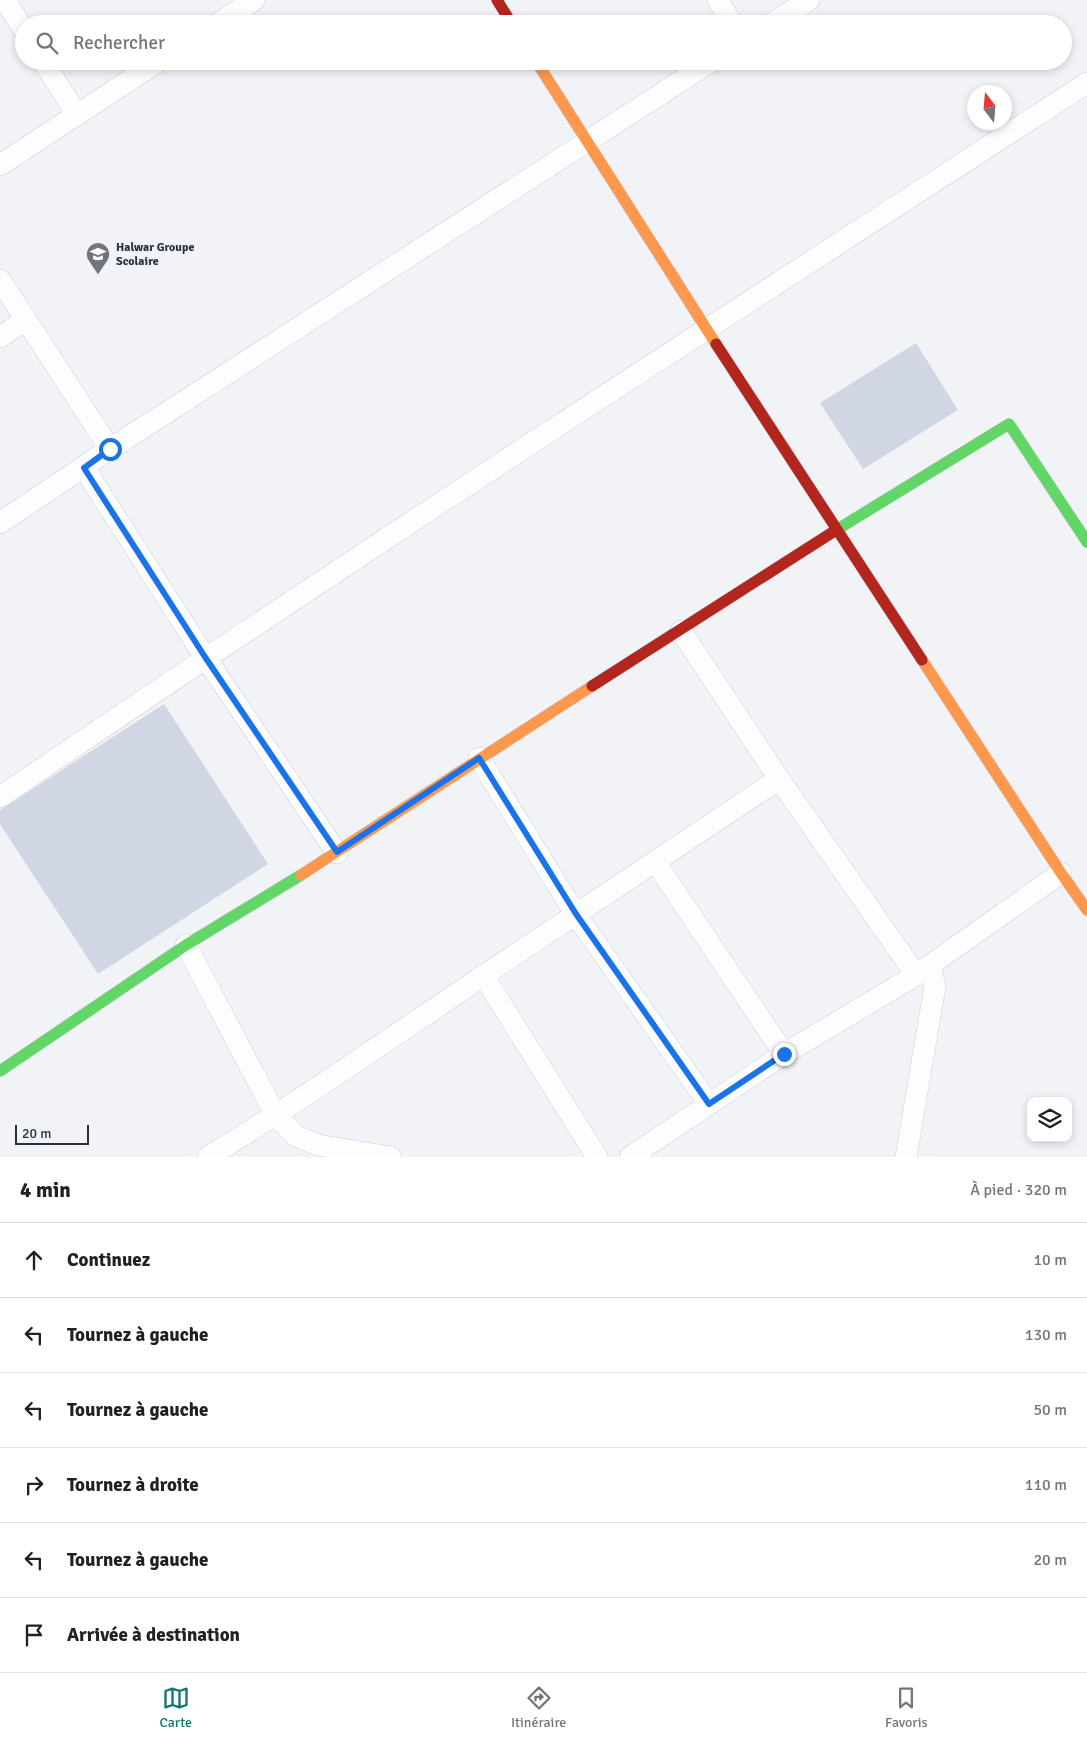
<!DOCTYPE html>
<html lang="fr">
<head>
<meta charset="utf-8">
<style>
  body { margin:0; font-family:Signika,sans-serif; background:#f6f6f6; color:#202124 }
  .controls { position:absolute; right:15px; bottom:15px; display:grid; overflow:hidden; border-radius:10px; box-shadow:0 2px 8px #0003 }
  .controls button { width:45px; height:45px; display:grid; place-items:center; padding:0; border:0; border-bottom:1px solid #e0e0e0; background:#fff; color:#202124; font:25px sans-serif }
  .compass { position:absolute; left:967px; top:85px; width:45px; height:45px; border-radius:50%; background:#fff; box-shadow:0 2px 8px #0003; rotate:344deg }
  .scale { position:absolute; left:15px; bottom:12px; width:74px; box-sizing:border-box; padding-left:5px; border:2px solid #2c303d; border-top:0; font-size:14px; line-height:18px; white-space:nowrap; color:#2c303d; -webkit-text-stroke:4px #f0f2f9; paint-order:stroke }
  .stop { position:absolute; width:15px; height:15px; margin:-11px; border:4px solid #1a73e8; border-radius:50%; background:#fff }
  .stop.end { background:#1a73e8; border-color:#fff; box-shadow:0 1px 5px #0008 }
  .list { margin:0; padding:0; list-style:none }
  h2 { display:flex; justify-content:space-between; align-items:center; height:65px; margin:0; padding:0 20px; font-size:21px }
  h2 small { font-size:16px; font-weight:400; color:#757577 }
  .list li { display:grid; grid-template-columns:32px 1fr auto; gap:15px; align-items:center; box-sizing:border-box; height:75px; padding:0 20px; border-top:1px solid #e0e0e0 }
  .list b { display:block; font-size:19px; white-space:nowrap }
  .list em { font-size:16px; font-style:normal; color:#757577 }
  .icon { flex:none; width:28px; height:28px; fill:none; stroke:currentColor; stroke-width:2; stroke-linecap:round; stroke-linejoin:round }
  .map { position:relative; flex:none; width:1087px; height:1157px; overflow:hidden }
  .search { position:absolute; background:#fff; box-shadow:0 2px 8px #0003; left:15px; right:15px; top:15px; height:55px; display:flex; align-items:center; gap:12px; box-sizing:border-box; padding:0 18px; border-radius:28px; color:#757577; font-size:19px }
  .sheet { height:515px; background:#fff }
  nav { display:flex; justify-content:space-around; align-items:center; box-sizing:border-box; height:70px; border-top:1px solid #e0e0e0; background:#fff; font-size:14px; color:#757577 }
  nav a { display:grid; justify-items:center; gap:2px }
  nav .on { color:#0f766e }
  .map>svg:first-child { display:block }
</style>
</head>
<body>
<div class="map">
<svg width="1087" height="1157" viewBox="0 0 1087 1157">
  <rect width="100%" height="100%" fill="#f2f3f7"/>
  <!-- green -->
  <g fill="#d1d6e5">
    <polygon points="916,343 958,410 863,469 820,403"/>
    <polygon points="164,704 268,864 98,974 0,824 0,810"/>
  </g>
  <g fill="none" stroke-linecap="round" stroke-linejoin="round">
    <!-- street casing -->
    <g stroke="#cccfd8" stroke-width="22">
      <g id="street">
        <polyline points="5,0 24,30"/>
        <polyline points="718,0 732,24"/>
        <polyline points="217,24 254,0"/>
        <polyline points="771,24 809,0"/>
        <polyline points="43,61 77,115"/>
        <polyline points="0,165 159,61"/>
        <polyline points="0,280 110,449"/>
        <polyline points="0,337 26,320"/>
        <polyline points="84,468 205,657 337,853"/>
        <polyline points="0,523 110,449 712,61"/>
        <polyline points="681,631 779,779 916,975"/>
        <polyline points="479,758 576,915 709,1104"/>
        <path d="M 0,797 C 359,553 723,318 1087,83"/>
        <polyline points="656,863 784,1054"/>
        <polyline points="186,945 276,1116 296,1136 318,1145 391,1157"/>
        <polyline points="483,975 597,1157"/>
        <path d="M 208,1157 C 302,1100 392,1037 483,976 C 581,910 681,845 779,779"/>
        <polyline points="630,1157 784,1054 916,975 1061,873"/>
        <polyline points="906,1157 935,986 930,966"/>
      </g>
    </g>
    <!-- fast casing -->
    <g stroke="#cccfd8" stroke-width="12">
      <g id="fast">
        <polyline points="833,532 1009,424 1087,542"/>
        <polyline points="0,1071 186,945 301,875"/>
      </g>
    </g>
    <!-- slow casing -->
    <g stroke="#cccfd8" stroke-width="12">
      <g id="slow">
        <polyline points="536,61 716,344"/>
        <polyline points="922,660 1061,873 1087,910"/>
        <polyline points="301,875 592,686"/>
      </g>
    </g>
    <!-- jam casing -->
    <g stroke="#cccfd8" stroke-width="12">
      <g id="jam">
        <polyline points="497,0 512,24"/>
        <polyline points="716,344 922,660"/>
        <polyline points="592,686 833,532"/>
      </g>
    </g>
    <!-- street -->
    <use href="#street" stroke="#fdfdfe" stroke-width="21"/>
    <!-- fast -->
    <use href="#fast" stroke="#63d668" stroke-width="11"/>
    <!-- slow -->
    <use href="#slow" stroke="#ff974d" stroke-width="11"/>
    <!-- jam -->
    <use href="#jam" stroke="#b3261e" stroke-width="11"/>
  </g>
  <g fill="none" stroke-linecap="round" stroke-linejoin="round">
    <!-- route -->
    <polyline stroke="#1a73e8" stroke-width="6" points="110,449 84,468 205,657 337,852 479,758 576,914 709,1104 784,1054"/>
  </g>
  <!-- icons -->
  <defs>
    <g id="school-pin" transform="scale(1.25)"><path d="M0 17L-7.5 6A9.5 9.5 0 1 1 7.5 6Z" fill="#71747e" stroke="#f0f2f9"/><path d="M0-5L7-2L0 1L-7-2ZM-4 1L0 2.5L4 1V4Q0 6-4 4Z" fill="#fff"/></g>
  </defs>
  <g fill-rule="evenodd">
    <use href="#school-pin" x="98" y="254"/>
  </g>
  <g text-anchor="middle" stroke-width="5" stroke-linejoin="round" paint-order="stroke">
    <!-- poi labels -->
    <g font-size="12" font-weight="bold" fill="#2c303d" stroke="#f0f2f9" text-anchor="start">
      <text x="116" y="251">Halwar Groupe<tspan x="116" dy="14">Scolaire</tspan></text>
    </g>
  </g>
</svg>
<div class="controls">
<button><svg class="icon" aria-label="layers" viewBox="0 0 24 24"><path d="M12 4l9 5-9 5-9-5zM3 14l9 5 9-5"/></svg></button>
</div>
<svg class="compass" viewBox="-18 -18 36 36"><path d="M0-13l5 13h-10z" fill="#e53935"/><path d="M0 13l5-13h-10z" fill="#757577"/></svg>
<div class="scale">20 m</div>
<div class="stop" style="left:110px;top:449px"></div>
<div class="stop end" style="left:784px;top:1054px"></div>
<div class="search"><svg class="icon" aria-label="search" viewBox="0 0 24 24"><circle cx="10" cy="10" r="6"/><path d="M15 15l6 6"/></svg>Rechercher</div>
</div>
<section class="sheet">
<h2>4 min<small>À pied · 320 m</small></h2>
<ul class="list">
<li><svg class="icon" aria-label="ahead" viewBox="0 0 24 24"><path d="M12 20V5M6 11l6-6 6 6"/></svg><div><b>Continuez</b></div><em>10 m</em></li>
<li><svg class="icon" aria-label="left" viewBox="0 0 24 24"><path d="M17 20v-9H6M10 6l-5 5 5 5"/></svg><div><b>Tournez à gauche</b></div><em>130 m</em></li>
<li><svg class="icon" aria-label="left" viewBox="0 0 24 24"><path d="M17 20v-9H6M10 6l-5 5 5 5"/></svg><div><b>Tournez à gauche</b></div><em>50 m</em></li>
<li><svg class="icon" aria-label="right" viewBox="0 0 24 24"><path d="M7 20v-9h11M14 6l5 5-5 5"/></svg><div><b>Tournez à droite</b></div><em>110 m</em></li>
<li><svg class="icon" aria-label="left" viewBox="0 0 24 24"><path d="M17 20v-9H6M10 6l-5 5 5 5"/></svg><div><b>Tournez à gauche</b></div><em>20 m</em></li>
<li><svg class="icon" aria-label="arrive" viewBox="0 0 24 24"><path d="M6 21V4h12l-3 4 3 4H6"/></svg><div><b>Arrivée à destination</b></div></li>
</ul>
</section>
<nav>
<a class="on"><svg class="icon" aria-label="map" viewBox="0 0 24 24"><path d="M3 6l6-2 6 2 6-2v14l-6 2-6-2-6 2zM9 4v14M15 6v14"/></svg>Carte</a>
<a><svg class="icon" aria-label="directions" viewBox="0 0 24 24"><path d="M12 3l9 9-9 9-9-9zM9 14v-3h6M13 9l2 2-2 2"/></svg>Itinéraire</a>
<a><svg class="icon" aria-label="saved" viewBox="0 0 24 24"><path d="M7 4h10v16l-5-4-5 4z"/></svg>Favoris</a>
</nav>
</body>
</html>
